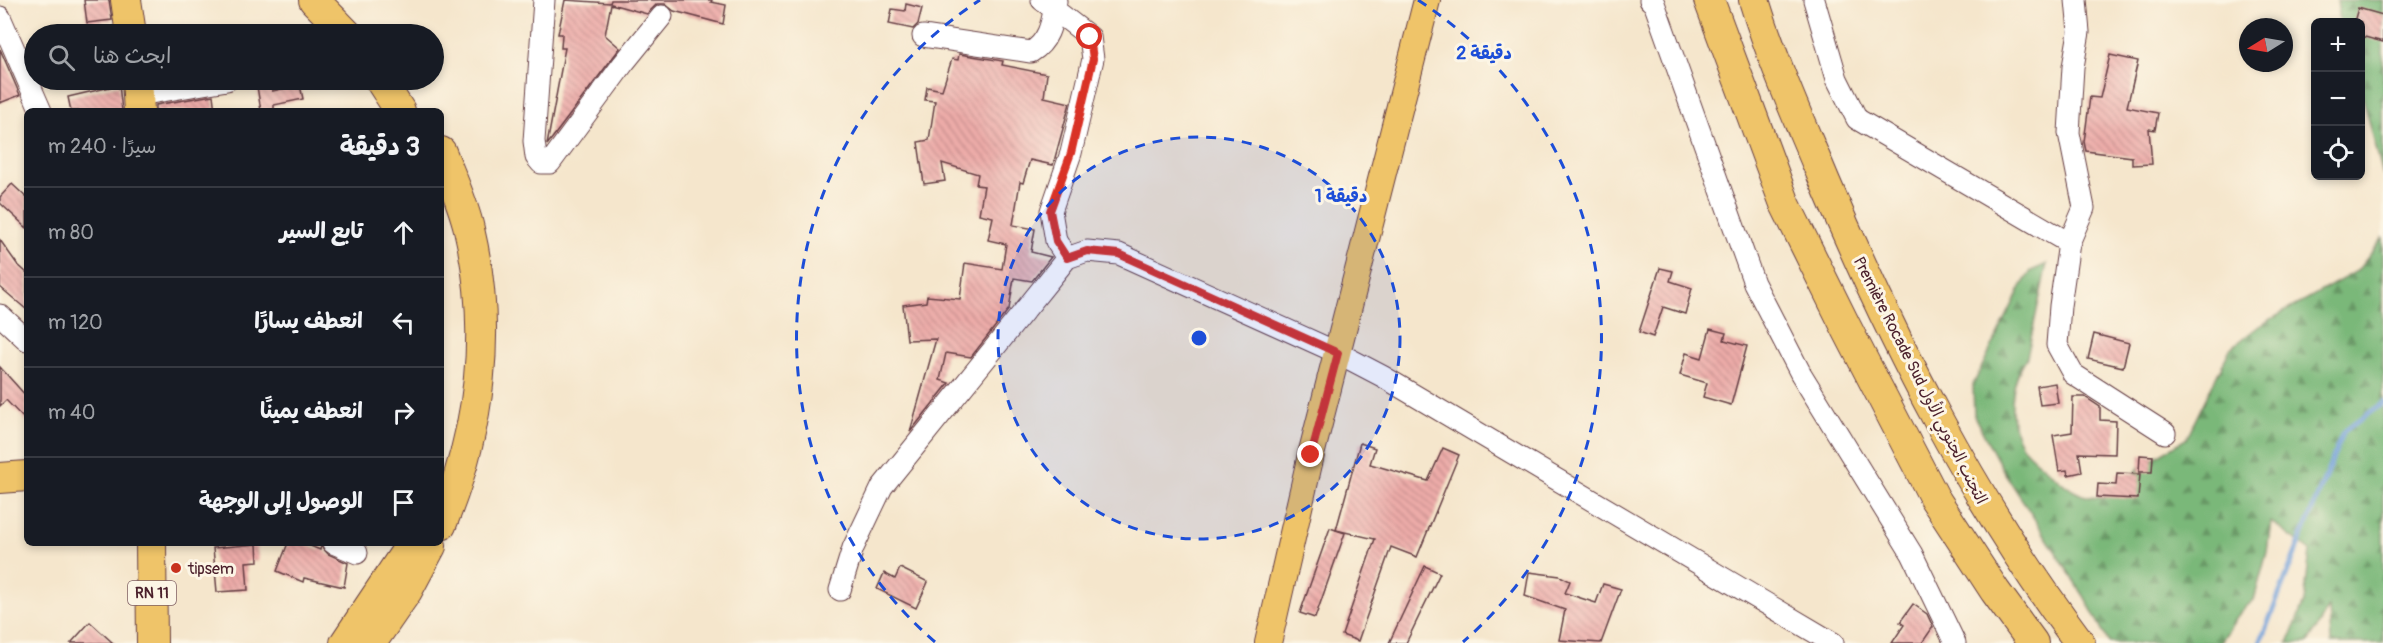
<!DOCTYPE html>
<html lang="ar">
<head>
<meta charset="utf-8">
<style>
  body { margin:0; font-family:Pangolin,"Playpen Sans Arabic",sans-serif; background:#20242c; color:#f1f3f6; direction:rtl }
  .controls { position:absolute; right:18px; top:18px; display:grid; overflow:hidden; border-radius:9px; box-shadow:0 3px 9px #0003 }
  .controls button { width:54px; height:54px; display:grid; place-items:center; padding:0; border:0; border-bottom:2px solid #363941; background:#171b24; color:#f1f3f6; font:30px sans-serif }
  .compass { position:absolute; left:2239px; top:18px; width:54px; height:54px; border-radius:50%; background:#171b24; box-shadow:0 3px 9px #0003; rotate:259deg }
  .stop { position:absolute; width:18px; height:18px; margin:-14px; border:4px solid #d93025; border-radius:50%; background:#fff }
  .stop.end { background:#d93025; border-color:#fff; box-shadow:0 2px 6px #0008 }
  .list { margin:0; padding:0; list-style:none }
  h2 { display:flex; justify-content:space-between; align-items:center; height:78px; margin:0; padding:0 24px; font-size:26px }
  h2 small { font-size:20px; font-weight:400; color:#9ea1a6 }
  .list li { display:grid; grid-template-columns:39px 1fr auto; gap:18px; align-items:center; box-sizing:border-box; height:90px; padding:0 24px; border-top:2px solid #363941 }
  .list b { display:block; font-size:22px; white-space:nowrap }
  .list em { font-size:20px; font-style:normal; color:#9ea1a6 }
  .icon { flex:none; width:33px; height:33px; fill:none; stroke:currentColor; stroke-width:2; stroke-linecap:round; stroke-linejoin:round }
  .map { position:relative; flex:none; width:2383px; height:643px; overflow:hidden; direction:ltr }
  .search { position:absolute; background:#171b24; box-shadow:0 3px 9px #0003; left:24px; top:24px; width:420px; height:66px; display:flex; align-items:center; gap:15px; box-sizing:border-box; padding:0 21px; border-radius:33px; color:#9ea1a6; font-size:22px }
  .panel { position:absolute; background:#171b24; box-shadow:0 3px 9px #0003; left:24px; top:108px; width:420px; height:438px; border-radius:9px; direction:rtl }
  .map>svg:first-child { display:block }
</style>
</head>
<body>
<div class="map">
<svg width="2383" height="643" viewBox="0 0 2383 643">
  <defs>
    <pattern id="forest-firs" width="22" height="20" patternUnits="userSpaceOnUse" patternTransform="scale(1.5)"><rect width="22" height="20" fill="#7ab879"/><path d="M5 1l3.5 6h-7zM16 11l3.5 6h-7z" fill="#669563"/></pattern>
    <pattern id="building-back-hatch" width="6" height="6" patternUnits="userSpaceOnUse" patternTransform="scale(1.5)"><rect width="6" height="6" fill="#edaca9"/><path d="M-1 5l2 2M0 0l6 6M5-1l2 2" fill="none" stroke="#c28b8a"/></pattern>
  </defs>
  <rect width="100%" height="100%" fill="#fcf5e5"/>
  <filter id="ink" filterUnits="userSpaceOnUse"><feTurbulence type="fractalNoise" baseFrequency=".0167" numOctaves="2"/><feDisplacementMap in="SourceGraphic" scale="12" xChannelSelector="R" yChannelSelector="G"/><feConvolveMatrix kernelMatrix="1 2 1 2 8 2 1 2 1" color-interpolation-filters="sRGB"/></filter>
  <filter id="wash" filterUnits="userSpaceOnUse"><feTurbulence type="fractalNoise" baseFrequency=".008" numOctaves="4" result="noise"/><feDisplacementMap in="SourceGraphic" scale="24" xChannelSelector="R" yChannelSelector="G"/><feGaussianBlur stdDeviation="1.35" result="paint"/><feColorMatrix in="noise" values="0 0 0 0 0 0 0 0 0 0 0 0 0 0 0 0 0 1.4 0 .05"/><feComposite in="paint" operator="in"/></filter>
  <g filter="url(#wash)">
    <rect width="100%" height="100%" fill="#f5e6cc"/>
    <!-- forest -->
    <g fill="url(#forest-firs)" stroke="#626c52" stroke-width="1.5">
      <polygon points="2337,0 2383,0 2383,176 2361,90 2360,22 2340,22"/>
      <path d="M 2383,238 L 2383,643 L 2331,643 L 2329,607 L 2308,643 L 2288,643 L 2304,602 L 2310,551 L 2271,522 L 2267,552 L 2254,600 L 2241,611 L 2220,643 L 2109,643 L 2084,596 L 2003,470 L 1974,416 L 1973,385 L 2022,285 L 2031,271 L 2047,264 L 2027,357 C 2009,383 2005,427 2027,452 C 2035,460 2044,467 2052,474 C 2069,489 2081,499 2104,498 L 2128,484 L 2140,466 L 2186,439 L 2230,349 L 2259,326 L 2357,271 Z"/>
    </g>
    <g fill="none" stroke-linecap="round" stroke-linejoin="round">
      <!-- stream -->
      <polyline stroke="#709fd9" stroke-width="5" points="2260,643 2343,432 2383,403"/>
    </g>
    <g id="blocks">
      <!-- building -->
      <g fill="url(#building-back-hatch)">
        <polygon points="84,0 109,0 112,20 87,23"/>
        <polygon points="565,0 610,3 611,0 712,0 711,2 726,5 723,24 674,11 665,4 657,4 647,14 611,4 605,35 620,48 547,145 565,48 561,48 562,34 558,34"/>
        <polygon points="906,4 922,8 918,24 913,29 889,24 892,9 905,11"/>
        <polygon points="2358,8 2383,15 2383,42 2361,36 2361,22 2354,22"/>
        <polygon points="0,49 20,95 0,103"/>
        <polygon points="959,54 1003,61 1002,65 1047,74 1044,97 1070,103 1053,165 1030,160 1023,183 1020,182 1013,225 1035,229 1031,252 1051,257 1032,281 1014,278 1009,309 971,357 946,353 940,380 949,383 910,432 936,339 907,340 903,305 926,302 927,296 960,299 965,263 1002,269 1006,244 988,240 993,217 979,214 984,186 976,185 978,174 942,163 945,181 924,184 918,142 929,140 935,101 925,100 927,87 942,90 952,59 958,60"/>
        <polygon points="2110,55 2138,61 2127,107 2158,113 2155,130 2149,129 2152,164 2132,165 2132,157 2086,151 2084,142 2090,97 2100,98"/>
        <polygon points="256,80 270,80 272,91 300,85 303,99 274,105 274,111 261,111"/>
        <polygon points="119,85 122,111 71,111 68,97"/>
        <polygon points="213,95 215,111 156,111 156,105"/>
        <polygon points="12,184 27,198 27,228 0,203 0,197"/>
        <polygon points="0,240 17,264 27,273 27,310 0,287"/>
        <polygon points="1660,268 1673,271 1670,281 1692,288 1685,314 1663,307 1653,337 1639,332"/>
        <polygon points="1710,329 1726,333 1724,340 1747,346 1731,405 1703,397 1707,383 1680,375 1686,353 1702,358"/>
        <polygon points="2094,334 2129,343 2123,367 2088,359"/>
        <polygon points="0,367 27,397 27,422 6,400 0,406"/>
        <polygon points="2055,383 2058,403 2040,405 2037,386"/>
        <polygon points="2073,397 2085,397 2100,407 2100,420 2116,421 2115,454 2079,453 2082,472 2068,475 2067,470 2059,471 2053,435 2072,432"/>
        <polygon points="1360,443 1375,448 1370,464 1428,481 1443,448 1459,455 1417,557 1391,547 1358,641 1342,635 1375,539 1336,530"/>
        <polygon points="2140,455 2153,456 2152,472 2139,472"/>
        <polygon points="2117,473 2140,474 2138,499 2097,497 2098,484 2116,485"/>
        <polygon points="1330,528 1345,533 1315,618 1300,613"/>
        <polygon points="288,543 303,543 320,550 321,546 328,554 348,563 344,587 304,578 303,582 277,571"/>
        <polygon points="257,544 258,561 246,562 248,590 217,592 213,548"/>
        <polygon points="1425,566 1440,573 1406,643 1389,643"/>
        <polygon points="900,568 928,582 916,608 877,589 884,573 895,579"/>
        <polygon points="1529,572 1560,576 1570,581 1565,593 1596,603 1603,584 1621,589 1601,643 1559,640 1565,610 1525,596"/>
        <polygon points="1913,604 1927,614 1933,627 1922,643 1892,643 1904,625 1900,622"/>
        <polygon points="90,622 113,643 71,643"/>
      </g>
    </g>
  </g>
  <g filter="url(#ink)">
    <use href="#blocks" fill-opacity="0" stroke="#643d43" stroke-width="1.5"/>
    <g fill="none" stroke-linecap="round" stroke-linejoin="round">
      <!-- minor casing -->
      <g stroke="#643d43" stroke-width="23">
        <g id="minor">
          <polyline points="544,0 534,141 536,157 541,163 550,163 623,64 662,16"/>
          <polyline points="1042,0 1090,37 1093,59 1071,153 1051,211 1056,241 1067,258"/>
          <polyline points="1650,0 1654,3 1754,283 1801,374 1912,554 1955,643"/>
          <polyline points="1814,0 1837,79 1857,119 2069,243"/>
          <polyline points="2076,0 2079,32 2073,67 2069,133 2084,208 2069,243 2060,306 2057,345 2073,374 2165,433"/>
          <polyline points="0,17 41,111"/>
          <path d="M 923,36 L 1031,52 C 1050,41 1052,21 1056,1"/>
          <polyline points="139,95 227,80"/>
          <polyline points="0,315 27,340"/>
          <polyline points="333,543 357,553"/>
          <polyline points="840,590 853,548 882,487 1067,258 1087,251 1119,254 1338,353 1382,376 1833,643"/>
        </g>
      </g>
      <!-- major casing -->
      <g stroke="#643d43" stroke-width="28">
        <polyline id="major" points="1268,643 1311,455 1427,0"/>
      </g>
      <!-- highway casing -->
      <g stroke="#643d43" stroke-width="32">
        <g id="highway">
          <polyline points="126,0 131,34"/>
          <polyline points="314,0 347,34"/>
          <polyline points="1709,0 1785,204 1846,327 1935,499 1995,591 2033,643"/>
          <path d="M 1754,0 C 1773,63 1800,122 1825,182 C 1894,345 1974,502 2080,643"/>
          <polyline points="137,80 139,111"/>
          <polyline points="380,80 400,111"/>
          <path d="M 441,152 C 451,177 463,203 469,229 C 493,330 480,431 441,525"/>
          <polyline points="0,478 27,476"/>
          <polyline points="151,543 152,643"/>
          <polyline points="345,643 412,543"/>
          <polyline points="371,643 407,591 431,546"/>
        </g>
      </g>
      <!-- minor -->
      <use href="#minor" stroke="#fff" stroke-width="21"/>
      <!-- major -->
      <use href="#major" stroke="#efc469" stroke-width="26"/>
      <!-- highway -->
      <use href="#highway" stroke="#efc469" stroke-width="30"/>
    </g>
  </g>
  <g fill="none" stroke-linecap="round" stroke-linejoin="round" filter="url(#ink)">
    <!-- route -->
    <polyline stroke="#d93025" stroke-width="8" points="1090,37 1093,59 1071,153 1050,211 1056,241 1067,258 1087,251 1119,254 1338,353 1311,455"/>
  </g>
  <!-- distance rings -->
  <circle cx="1199" cy="338" r="201" fill="#1d4ed8" fill-opacity=".12"/>
  <g fill="none" stroke="#1d4ed8" stroke-width="3" stroke-dasharray="10 8">
    <circle cx="1199" cy="338" r="201"/>
    <path d="M935 642A403 403 0 0 1 980 0M1418 0A403 403 0 0 1 1463 642"/>
  </g>
  <!-- markers -->
  <circle fill="#c8321e" stroke="#fcf5e5" stroke-width="2" cx="176" cy="568" r="6"/>
  <g text-anchor="middle" stroke-width="6" stroke-linejoin="round" paint-order="stroke">
    <!-- shield labels -->
    <rect fill="#fcf5e5" stroke="#7f5f63" stroke-width="1.5" x="128" y="581" width="48" height="24" rx="4.5"/>
    <g font-size="15" font-weight="bold" fill="#4a1f2b">
      <text x="152" y="598">RN 11</text>
    </g>
    <!-- street labels -->
    <g font-size="16" fill="#4a1f2b" stroke="#fcf5e5">
      <text transform="translate(1921 380) rotate(63)" y="6">Première Rocade Sud التجنب الجنوبي الأول</text>
    </g>
    <!-- poi labels -->
    <g font-size="16" fill="#4a1f2b" stroke="#fcf5e5" text-anchor="start">
      <text x="188" y="574">tipsem</text>
    </g>
  </g>
  <circle cx="1199" cy="338" r="9" fill="#1d4ed8" stroke="#fcf5e5" stroke-width="3"/>
  <g font-size="18" text-anchor="middle" font-weight="bold" fill="#1d4ed8" stroke="#fcf5e5" stroke-width="6" stroke-linejoin="round" paint-order="stroke">
    <text x="1484" y="59">2 دقيقة</text>
    <text x="1341" y="202">1 دقيقة</text>
  </g>
</svg>
<div class="controls">
<button>+</button>
<button>−</button>
<button><svg class="icon" aria-label="locate" viewBox="0 0 24 24"><circle cx="12" cy="12" r="6"/><path d="M12 2v4M12 18v4M2 12h4M18 12h4"/></svg></button>
</div>
<svg class="compass" viewBox="-18 -18 36 36"><path d="M0-13l5 13h-10z" fill="#e53935"/><path d="M0 13l5-13h-10z" fill="#9ea1a6"/></svg>
<div class="stop" style="left:1090px;top:37px"></div>
<div class="stop end" style="left:1311px;top:455px"></div>
<div class="search"><svg class="icon" aria-label="search" viewBox="0 0 24 24"><circle cx="10" cy="10" r="6"/><path d="M15 15l6 6"/></svg>ابحث هنا</div>
<section class="panel">
<h2>3 دقيقة<small>سيرًا · 240 m</small></h2>
<ul class="list">
<li><svg class="icon" aria-label="ahead" viewBox="0 0 24 24"><path d="M12 20V5M6 11l6-6 6 6"/></svg><div><b>تابع السير</b></div><em>80 m</em></li>
<li><svg class="icon" aria-label="left" viewBox="0 0 24 24"><path d="M17 20v-9H6M10 6l-5 5 5 5"/></svg><div><b>انعطف يسارًا</b></div><em>120 m</em></li>
<li><svg class="icon" aria-label="right" viewBox="0 0 24 24"><path d="M7 20v-9h11M14 6l5 5-5 5"/></svg><div><b>انعطف يمينًا</b></div><em>40 m</em></li>
<li><svg class="icon" aria-label="arrive" viewBox="0 0 24 24"><path d="M6 21V4h12l-3 4 3 4H6"/></svg><div><b>الوصول إلى الوجهة</b></div></li>
</ul>
</section>
</div>
</body>
</html>
